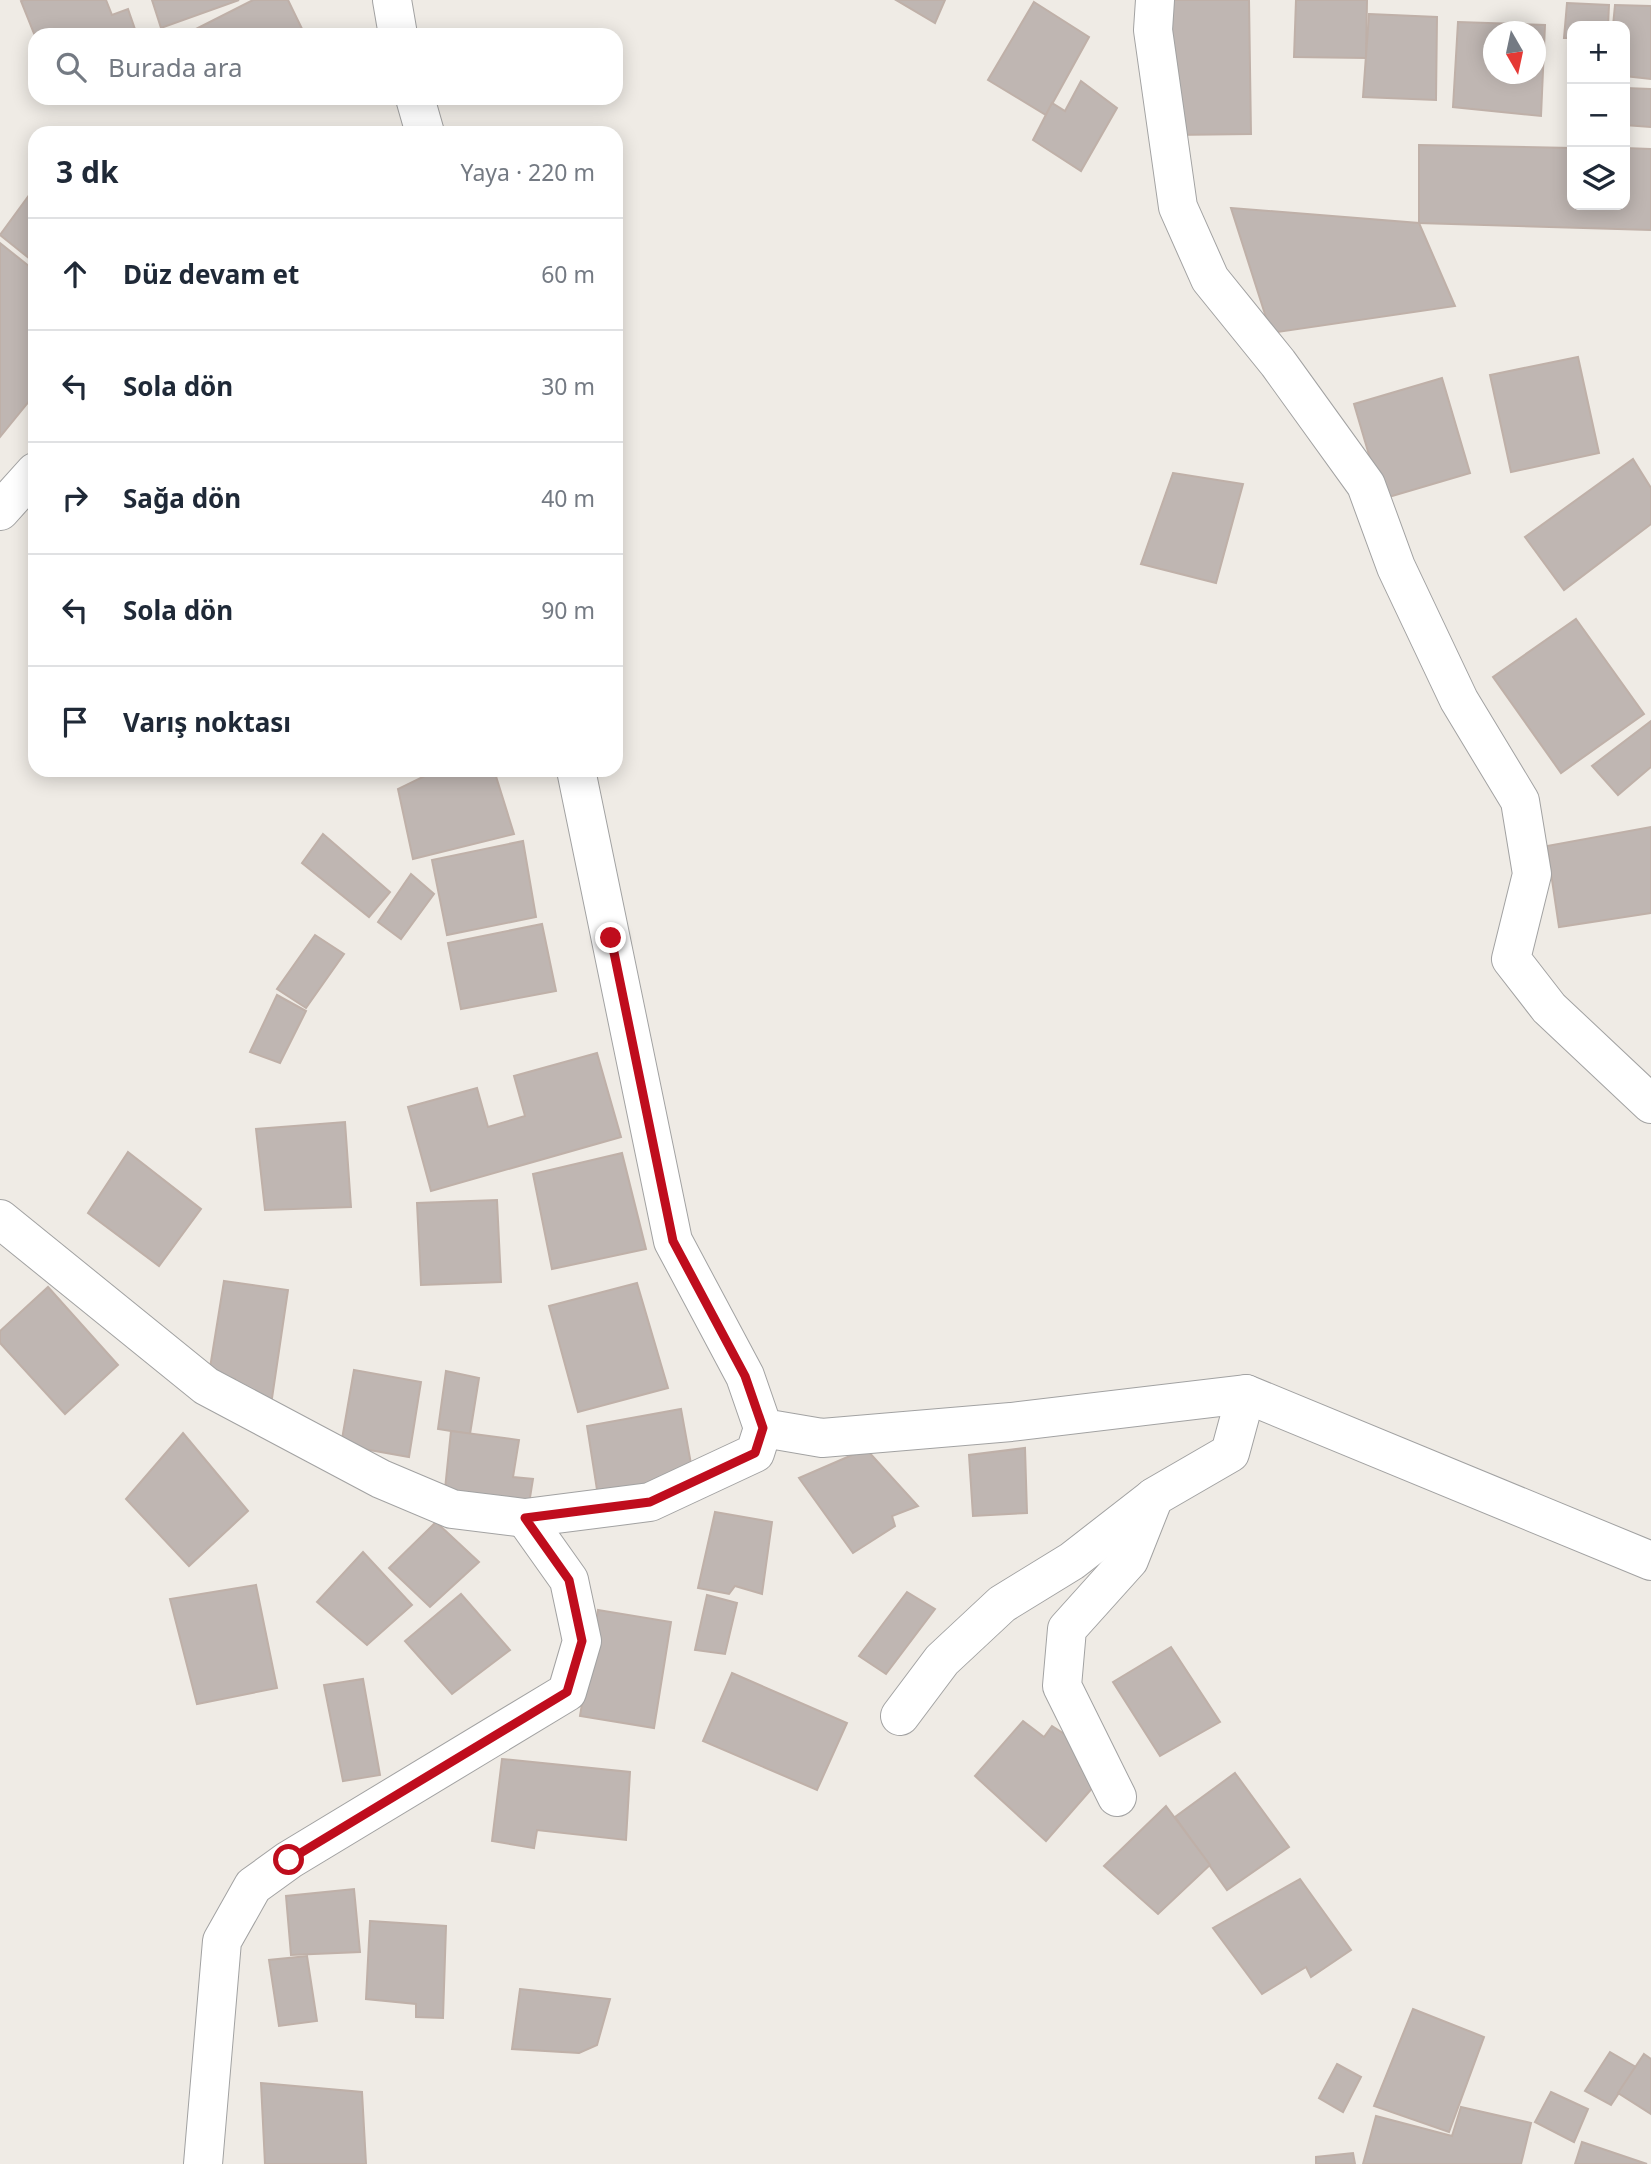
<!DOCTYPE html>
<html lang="tr">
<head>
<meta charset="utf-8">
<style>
  body { margin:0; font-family:"Noto Sans",sans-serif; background:#f2f2f3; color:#1f2937 }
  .controls { position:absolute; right:21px; top:21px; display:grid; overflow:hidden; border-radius:14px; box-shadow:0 4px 18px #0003 }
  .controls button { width:63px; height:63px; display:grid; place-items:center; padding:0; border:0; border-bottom:2px solid #e0e1e3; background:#fff; color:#1f2937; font:35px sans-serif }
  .compass { position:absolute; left:1483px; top:21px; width:63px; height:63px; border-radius:50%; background:#fff; box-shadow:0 4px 18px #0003; rotate:171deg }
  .stop { position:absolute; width:21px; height:21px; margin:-16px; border:5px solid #bf0d1d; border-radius:50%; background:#fff }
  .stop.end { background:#bf0d1d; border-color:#fff; box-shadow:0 2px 7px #0008 }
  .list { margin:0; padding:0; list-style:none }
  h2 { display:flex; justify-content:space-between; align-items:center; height:91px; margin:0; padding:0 28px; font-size:30px }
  h2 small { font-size:23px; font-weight:400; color:#747a83 }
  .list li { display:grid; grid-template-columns:46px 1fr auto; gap:21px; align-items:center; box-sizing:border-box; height:112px; padding:0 28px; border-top:2px solid #e0e1e3 }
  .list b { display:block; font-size:26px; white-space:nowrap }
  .list em { font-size:23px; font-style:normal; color:#747a83 }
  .icon { flex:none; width:38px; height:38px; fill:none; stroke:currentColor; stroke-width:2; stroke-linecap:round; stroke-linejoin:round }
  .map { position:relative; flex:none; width:1651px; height:2164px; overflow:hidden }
  .search { position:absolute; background:#fff; box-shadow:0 4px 18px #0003; left:28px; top:28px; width:595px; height:77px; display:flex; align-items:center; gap:18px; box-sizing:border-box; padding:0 24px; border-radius:21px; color:#747a83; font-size:26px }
  .panel { position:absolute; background:#fff; box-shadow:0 4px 18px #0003; left:28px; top:126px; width:595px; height:651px; border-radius:21px }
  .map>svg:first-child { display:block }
</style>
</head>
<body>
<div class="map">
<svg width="1651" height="2164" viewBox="0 0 1651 2164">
  <rect width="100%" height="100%" fill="#efebe5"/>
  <!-- building -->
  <g fill="#bfb6b2" stroke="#bfb0a8" stroke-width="2" fill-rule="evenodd">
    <polygon points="24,0 106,0 112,15 128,9 137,35 35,36 21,1"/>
    <polygon points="152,0 239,0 161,28"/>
    <polygon points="253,0 288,0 305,35 200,35 196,29"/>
    <polygon points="896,0 945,0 935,23"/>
    <polygon points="1164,0 1249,0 1251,134 1172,135"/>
    <polygon points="1296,0 1367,0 1366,58 1294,57"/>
    <polygon points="1034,2 1089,37 1046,115 988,80"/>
    <polygon points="1567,3 1609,5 1608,26 1572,26 1572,38 1564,38"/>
    <polygon points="1615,5 1651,6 1651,79 1625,76 1625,26 1613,26"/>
    <polygon points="1369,14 1437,17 1436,100 1363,97"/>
    <path d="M 1458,22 L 1545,25 L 1541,116 L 1453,107 ZM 1494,32 L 1536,32 L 1536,74 L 1494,74 Z"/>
    <polygon points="1081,81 1117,108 1081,171 1033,140 1052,103 1065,111"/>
    <polygon points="1625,88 1651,89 1651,127 1625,125"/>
    <polygon points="1419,145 1572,148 1572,205 1625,205 1625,148 1651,149 1651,230 1419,223"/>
    <polygon points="35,187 35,263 0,235"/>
    <polygon points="1231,208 1419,223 1455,306 1271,333"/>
    <polygon points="0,243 35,271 35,394 0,437"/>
    <polygon points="1578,357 1599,453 1511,472 1490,375"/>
    <polygon points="1442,378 1470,473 1382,499 1354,404"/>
    <polygon points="1633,459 1651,488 1651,524 1564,590 1525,537"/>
    <polygon points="1173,473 1243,484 1216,583 1141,564"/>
    <polygon points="1576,619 1644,714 1561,773 1493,677"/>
    <polygon points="1651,721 1651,767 1618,795 1592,766"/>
    <polygon points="437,770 494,770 514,834 413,859 398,789"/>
    <polygon points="1651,827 1651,913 1559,927 1547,846"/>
    <polygon points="323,834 390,892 369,917 302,863"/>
    <polygon points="523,841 536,917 447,935 432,860"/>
    <polygon points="411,874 434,894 401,939 378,922"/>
    <polygon points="542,924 556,991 461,1009 448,943"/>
    <polygon points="315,935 344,954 306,1008 277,989"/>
    <polygon points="277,995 306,1011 280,1063 250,1052"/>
    <polygon points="597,1053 621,1137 431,1191 408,1107 477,1088 488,1127 525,1116 514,1076"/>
    <polygon points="345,1122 351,1207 265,1210 256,1129"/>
    <polygon points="128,1152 201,1209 159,1266 88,1213"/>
    <polygon points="622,1153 646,1249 552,1269 533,1174"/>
    <polygon points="497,1200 501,1282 421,1285 417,1203"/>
    <polygon points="224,1281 288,1290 271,1405 234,1395 235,1379 209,1374"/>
    <polygon points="637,1283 668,1388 578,1412 549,1306"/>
    <polygon points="48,1287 118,1365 65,1414 0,1343 0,1331"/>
    <polygon points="354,1370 421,1382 409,1457 341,1445"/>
    <polygon points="446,1371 479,1378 470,1434 438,1429"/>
    <polygon points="681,1409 693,1475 598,1496 587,1426"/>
    <polygon points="451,1431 519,1440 513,1477 533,1479 528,1510 444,1499"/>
    <polygon points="183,1433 248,1511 189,1566 126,1499"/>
    <polygon points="1025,1448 1027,1513 973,1516 969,1455"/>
    <polygon points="866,1449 918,1506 892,1516 895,1526 853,1553 799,1478"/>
    <polygon points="715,1512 772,1522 762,1594 735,1586 729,1594 698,1588"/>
    <polygon points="436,1522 479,1562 430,1607 389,1568"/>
    <polygon points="363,1552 412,1605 367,1645 317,1602"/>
    <polygon points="256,1585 277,1688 197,1704 170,1599"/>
    <polygon points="907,1592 935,1609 886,1674 859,1656"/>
    <polygon points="461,1594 510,1650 452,1694 405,1641"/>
    <polygon points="707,1595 737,1603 725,1654 695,1650"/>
    <polygon points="598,1610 671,1622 654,1728 580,1716"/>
    <polygon points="1171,1647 1220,1722 1160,1756 1113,1682"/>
    <polygon points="732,1673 847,1723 817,1790 703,1741"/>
    <polygon points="363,1679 380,1775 343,1781 324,1685"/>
    <polygon points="1023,1721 1044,1737 1052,1726 1088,1749 1079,1765 1095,1785 1046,1841 975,1776"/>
    <polygon points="502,1759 630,1772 626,1840 537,1830 534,1848 492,1841"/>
    <polygon points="1235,1773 1289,1847 1227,1890 1175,1817"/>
    <polygon points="1166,1806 1210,1865 1158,1914 1104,1866"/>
    <polygon points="1300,1879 1351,1950 1311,1977 1306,1967 1262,1994 1213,1928"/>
    <polygon points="354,1889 360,1952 291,1955 286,1896"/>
    <polygon points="370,1921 446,1926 443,2018 416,2017 416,2004 366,1999"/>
    <polygon points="307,1956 317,2021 279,2026 269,1960"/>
    <polygon points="520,1989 610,1999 597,2045 579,2053 512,2049"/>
    <polygon points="1413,2009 1484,2037 1449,2132 1374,2106"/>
    <polygon points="1610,2052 1636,2067 1611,2105 1585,2091"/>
    <polygon points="1644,2054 1651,2059 1651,2114 1618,2093"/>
    <polygon points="1337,2064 1361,2077 1343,2112 1319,2098"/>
    <polygon points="261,2083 362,2092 366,2164 265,2164"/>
    <polygon points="1551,2092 1588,2109 1574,2142 1535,2122"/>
    <polygon points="1461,2107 1531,2123 1521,2164 1363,2164 1376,2116 1452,2136"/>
    <polygon points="1582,2142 1647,2164 1575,2164"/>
    <polygon points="1353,2153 1355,2164 1316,2164 1316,2157"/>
  </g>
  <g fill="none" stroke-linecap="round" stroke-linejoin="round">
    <!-- minor casing -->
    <g stroke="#a2a2a2" stroke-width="40">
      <g id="minor">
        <polyline points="392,0 398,35"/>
        <polyline points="1155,0 1153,30 1178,207 1210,279 1278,363 1366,485 1396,567 1459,700 1520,801 1532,874 1511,959 1549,1008 1651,1104"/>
        <polyline points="415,98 425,133"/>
        <polyline points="0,511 35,472"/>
        <polyline points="576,770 673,1241 745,1376 763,1428 822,1438 1011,1422 1246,1394 1651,1561"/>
        <polyline points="0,1219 206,1386 381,1479 452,1509 525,1518 650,1502 755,1453 763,1428"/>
        <polyline points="900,1716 942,1660 1002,1604 1072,1561 1153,1498"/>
        <polyline points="1117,1797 1062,1686 1067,1629 1129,1560 1154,1497 1230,1453 1246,1394"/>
        <polyline points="203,2164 222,1941 253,1886 289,1860 567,1692 582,1641 569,1580 525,1518"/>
      </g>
    </g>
    <!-- minor -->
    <use href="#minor" stroke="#fff" stroke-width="38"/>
  </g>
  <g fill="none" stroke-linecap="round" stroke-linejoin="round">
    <!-- route -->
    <polyline stroke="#bf0d1d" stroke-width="9" points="289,1860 567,1692 582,1641 569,1580 525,1518 650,1502 755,1453 763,1428 745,1376 673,1241 611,938"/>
  </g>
</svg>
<div class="controls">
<button>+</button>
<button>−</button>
<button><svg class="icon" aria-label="layers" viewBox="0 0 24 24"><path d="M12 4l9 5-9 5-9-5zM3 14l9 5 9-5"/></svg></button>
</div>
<svg class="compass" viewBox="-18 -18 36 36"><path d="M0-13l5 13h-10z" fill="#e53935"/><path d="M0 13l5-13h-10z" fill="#747a83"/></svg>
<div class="stop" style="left:289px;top:1860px"></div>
<div class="stop end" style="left:611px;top:938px"></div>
<div class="search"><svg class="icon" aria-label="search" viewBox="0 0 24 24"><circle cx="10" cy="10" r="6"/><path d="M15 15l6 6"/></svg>Burada ara</div>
<section class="panel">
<h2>3 dk<small>Yaya · 220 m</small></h2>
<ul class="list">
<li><svg class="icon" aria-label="ahead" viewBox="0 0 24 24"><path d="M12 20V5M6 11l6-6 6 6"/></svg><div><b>Düz devam et</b></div><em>60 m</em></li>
<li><svg class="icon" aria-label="left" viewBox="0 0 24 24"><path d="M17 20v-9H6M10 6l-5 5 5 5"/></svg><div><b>Sola dön</b></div><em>30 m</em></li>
<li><svg class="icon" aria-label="right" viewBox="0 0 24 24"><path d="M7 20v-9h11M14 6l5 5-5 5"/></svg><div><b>Sağa dön</b></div><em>40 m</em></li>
<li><svg class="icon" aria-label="left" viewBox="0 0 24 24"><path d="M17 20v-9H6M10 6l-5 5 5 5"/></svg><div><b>Sola dön</b></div><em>90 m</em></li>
<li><svg class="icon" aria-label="arrive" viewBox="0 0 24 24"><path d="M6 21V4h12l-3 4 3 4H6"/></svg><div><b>Varış noktası</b></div></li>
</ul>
</section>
</div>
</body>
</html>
